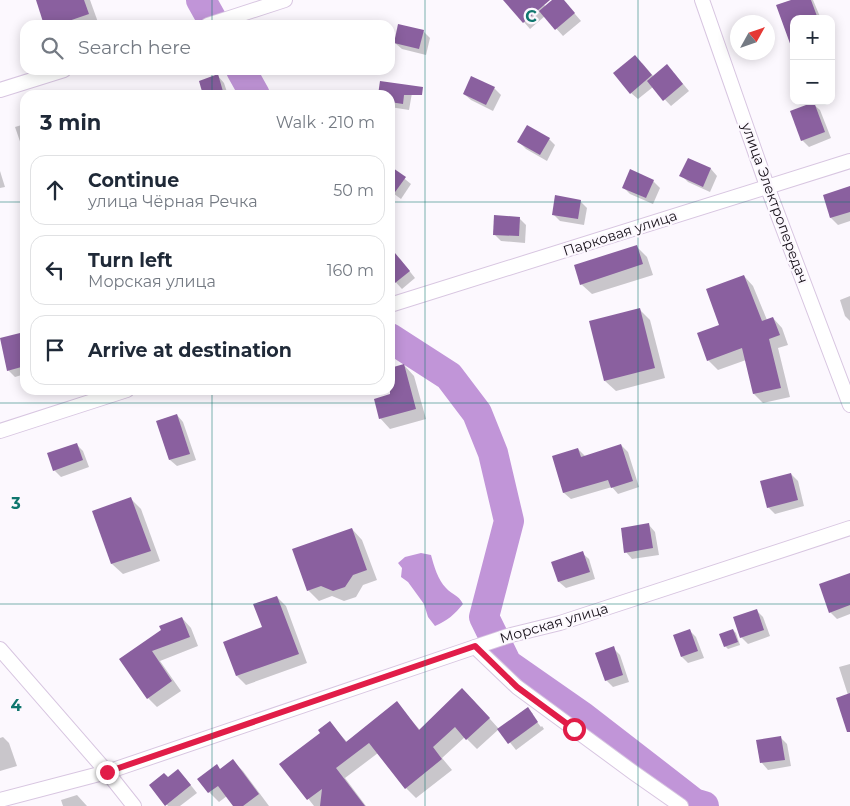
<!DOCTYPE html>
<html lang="en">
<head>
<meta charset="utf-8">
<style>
  body { margin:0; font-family:Montserrat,sans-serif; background:#f6f6f7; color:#1f2937 }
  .controls { position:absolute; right:15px; top:15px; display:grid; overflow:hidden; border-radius:10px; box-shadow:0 2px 12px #0003 }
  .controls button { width:45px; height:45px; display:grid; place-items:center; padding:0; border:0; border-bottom:1px solid #e0e1e3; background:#fff; color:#1f2937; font:25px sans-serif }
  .compass { position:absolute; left:730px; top:15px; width:45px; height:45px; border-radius:50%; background:#fff; box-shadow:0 2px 12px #0003; rotate:50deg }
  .stop { position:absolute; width:15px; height:15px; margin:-11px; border:4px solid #e11d48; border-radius:50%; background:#fff }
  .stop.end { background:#e11d48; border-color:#fff; box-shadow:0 1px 5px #0008 }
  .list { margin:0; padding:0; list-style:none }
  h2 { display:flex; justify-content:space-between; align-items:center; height:65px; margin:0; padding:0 20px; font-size:21px }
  h2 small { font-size:16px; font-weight:400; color:#747a83 }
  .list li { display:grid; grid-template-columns:32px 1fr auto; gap:15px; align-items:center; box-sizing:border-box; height:70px; margin:0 10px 10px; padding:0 10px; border:1px solid #e0e1e3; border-radius:15px }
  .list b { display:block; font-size:19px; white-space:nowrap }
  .list p { margin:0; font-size:16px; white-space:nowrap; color:#747a83 }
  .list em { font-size:16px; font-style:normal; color:#747a83 }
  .icon { flex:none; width:28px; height:28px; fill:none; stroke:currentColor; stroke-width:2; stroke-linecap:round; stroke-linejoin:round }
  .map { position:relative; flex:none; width:850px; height:806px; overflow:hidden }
  .search { position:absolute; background:#fff; box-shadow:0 2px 12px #0003; left:20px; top:20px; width:375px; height:55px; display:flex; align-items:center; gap:12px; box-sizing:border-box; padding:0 18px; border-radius:15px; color:#747a83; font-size:19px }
  .panel { position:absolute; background:#fff; box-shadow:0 2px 12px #0003; left:20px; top:90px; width:375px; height:305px; border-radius:15px }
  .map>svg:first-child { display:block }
</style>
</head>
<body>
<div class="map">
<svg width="850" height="806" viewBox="0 0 850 806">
  <rect width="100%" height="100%" fill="#fcf8fe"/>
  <!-- water -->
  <path fill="#c195d8" d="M 421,553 L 431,555 C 434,566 438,580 446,588 C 452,595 458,594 463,604 C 455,614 447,621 435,626 L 428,617 L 424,604 L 408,582 L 401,577 L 402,568 L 398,563 L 405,557 Z"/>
  <!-- shadow -->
  <g fill="#0003">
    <polygon points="37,0 90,0 99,25 45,25"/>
    <polygon points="510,0 540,0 546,7 554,0 563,0 581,21 563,36 545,16 530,29 524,22"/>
    <polygon points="794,0 813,0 821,19 794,19 788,34"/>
    <polygon points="423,31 430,38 426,55 402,49 395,43"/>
    <polygon points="642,63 654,77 674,73 689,91 671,106 653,87 638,99 631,93"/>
    <polygon points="218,76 224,83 228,95 204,95"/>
    <polygon points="494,88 501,95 493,111 471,100 464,94"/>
    <polygon points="412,93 409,110 390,107 390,95 379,95"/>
    <polygon points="813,104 820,110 831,138 809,147 802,140"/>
    <polygon points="25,124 25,156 15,127"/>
    <polygon points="549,139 555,145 547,161 526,149 519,142"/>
    <polygon points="688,159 711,169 717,176 710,192 688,182 681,175"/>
    <polygon points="390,167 411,184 401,199 390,191"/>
    <polygon points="0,171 5,187 0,188"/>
    <polygon points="653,181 660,188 653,204 630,194 623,187"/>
    <polygon points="850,187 850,221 838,225 831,218 824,196"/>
    <polygon points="580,201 587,208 584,225 560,221 553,214"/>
    <polygon points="519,218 526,225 525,243 501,241 494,234"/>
    <polygon points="637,247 647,257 653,275 592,294 581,284"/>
    <polygon points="390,255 400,259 415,278 402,289 390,276"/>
    <polygon points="744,276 753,286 767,320 773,318 782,328 788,345 778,348 790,397 763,403 754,394 746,360 718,370 708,360 721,325"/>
    <polygon points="850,296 850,321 845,316 840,300"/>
    <polygon points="639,309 650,320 665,378 616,391 605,381"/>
    <polygon points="20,334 25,340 25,374 15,377 8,370"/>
    <polygon points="404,365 414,376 426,419 390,429 380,418 391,395 390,390 390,369"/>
    <polygon points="177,415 183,422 196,460 177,466 170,460 157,421"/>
    <polygon points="76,444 83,451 89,467 61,477 54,470"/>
    <polygon points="621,445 628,452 639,487 618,494 612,487 571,499 564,493 553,457 578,449 586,457"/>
    <polygon points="791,474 798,481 804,506 775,514 768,507"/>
    <polygon points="131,499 141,509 160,561 123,574 112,564 94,512"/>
    <polygon points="649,525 655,532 659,555 632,559 626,552"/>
    <polygon points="352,529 362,540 377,580 363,585 356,597 344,601 332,596 319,601 308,590"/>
    <polygon points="582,553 589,559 595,579 566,588 559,582 553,562"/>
    <polygon points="850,575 850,614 837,619 830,612"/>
    <polygon points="277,597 286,606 307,663 246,685 237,676 225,643 264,628"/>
    <polygon points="756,610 763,617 770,636 748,644 741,637"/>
    <polygon points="182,618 191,628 198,646 160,661 181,691 157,707 148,698 120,659"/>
    <polygon points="733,630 736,633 740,645 728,649 725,646"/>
    <polygon points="690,631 696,637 704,658 688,663 682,657"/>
    <polygon points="613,648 620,655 629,682 613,687 606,680"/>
    <polygon points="850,664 850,724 848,695 839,667"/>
    <polygon points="472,699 499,729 527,708 533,714 531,714 541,727 542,726 544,729 516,750 499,729 477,749 465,737 442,758 452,770 416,798 406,788 378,753 345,778 366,806 314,806 281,764 322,733 330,723 347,742 396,703 420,730"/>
    <polygon points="3,737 9,743 17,766 0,771 0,738"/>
    <polygon points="780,737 787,744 791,766 768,770 762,763 758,741"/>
    <polygon points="233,761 243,771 269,806 234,806 227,796 219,802 209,792 221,770"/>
    <polygon points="169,778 185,778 197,793 180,806 168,806 151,785"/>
    <polygon points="77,795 87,806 63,806 61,800"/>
  </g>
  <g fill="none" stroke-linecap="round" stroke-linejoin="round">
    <!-- river -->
    <g stroke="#c195d8" stroke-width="30">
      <polyline points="201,0 215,25"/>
      <polyline points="241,70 255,95"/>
      <polyline points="390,338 449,376 477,413 493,453 509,521 484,617 507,664 583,717 694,803 704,806"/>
    </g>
  </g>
  <!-- building -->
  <g fill="#8a609f">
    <polygon points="36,0 84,0 89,14 57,25 44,25"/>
    <polygon points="503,0 550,0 523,23"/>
    <polygon points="552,0 564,0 575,13 555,30 539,11"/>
    <polygon points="791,0 811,0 818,19 794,19 794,49 792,49 776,5"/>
    <polygon points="398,24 424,30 419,49 394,43"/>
    <polygon points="635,55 652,75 630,94 613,73"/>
    <polygon points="667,64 683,84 663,101 647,81"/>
    <polygon points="218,74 224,95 203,95 199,81"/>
    <polygon points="471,76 495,87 486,105 463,94"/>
    <polygon points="380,81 423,87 422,95 404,95 403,104 390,102 390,95 378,95"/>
    <polygon points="814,102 825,132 801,141 790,111"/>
    <polygon points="527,125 550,138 540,155 517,142"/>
    <polygon points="688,158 711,168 703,187 679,176"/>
    <polygon points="390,166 406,177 390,199"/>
    <polygon points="630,169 654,180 646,198 622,188"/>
    <polygon points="850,186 850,212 830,218 823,195"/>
    <polygon points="555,195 581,200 578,219 552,215"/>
    <polygon points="494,215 520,217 519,236 493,235"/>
    <polygon points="637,245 643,264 580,285 574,265"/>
    <polygon points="390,247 410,271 390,287"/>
    <polygon points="744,275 762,321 773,317 780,335 769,339 781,388 753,394 742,348 707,361 697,333 719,325 706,289"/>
    <polygon points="640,308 655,368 604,381 589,321"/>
    <polygon points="20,333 25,352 25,366 7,371 0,338"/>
    <polygon points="404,364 416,409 379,419 374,399 390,394 390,368"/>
    <polygon points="177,414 190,454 169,460 156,421"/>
    <polygon points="77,443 83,460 53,471 47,453"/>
    <polygon points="621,444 633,481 611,488 608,480 563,493 552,456 578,448 581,457"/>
    <polygon points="791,473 798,500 767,508 760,481"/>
    <polygon points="131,497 151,551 111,564 92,511"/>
    <polygon points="649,523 653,548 624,553 621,528"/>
    <polygon points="352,528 367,570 353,575 345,587 333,591 321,586 307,591 292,549"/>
    <polygon points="583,551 590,572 558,582 551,562"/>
    <polygon points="850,573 850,605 829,613 819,584"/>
    <polygon points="277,596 299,654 236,676 223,642 262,627 253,604"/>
    <polygon points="757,609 764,630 740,638 733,617"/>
    <polygon points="182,617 190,637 152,651 172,681 147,699 119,659 161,630 159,626"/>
    <polygon points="690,629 698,651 681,657 673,635"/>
    <polygon points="733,629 738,642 724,647 719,634"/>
    <polygon points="614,646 623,675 605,681 595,653"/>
    <polygon points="462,688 490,718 466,740 455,727 433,747 442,759 405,789 369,743 336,768 365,806 320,806 322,789 307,800 279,764 320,733 318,730 330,721 346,742 397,701 419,730"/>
    <polygon points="850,693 850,732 847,732 836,698"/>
    <polygon points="528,707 538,722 508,744 497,729"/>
    <polygon points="781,736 785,760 760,763 756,740"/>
    <polygon points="233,759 259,794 243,806 233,806 218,786 208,793 197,779 217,764 220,769"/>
    <polygon points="178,769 191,785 165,806 149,785 164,773 168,777"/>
  </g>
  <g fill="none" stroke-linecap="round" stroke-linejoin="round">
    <!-- minor casing -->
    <g stroke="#d8c6e1" stroke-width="16">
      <g id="minor">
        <polyline points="702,0 767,186 850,405"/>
        <polyline points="208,25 285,0"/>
        <polyline points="0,90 64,70"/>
        <polyline points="390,305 850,161"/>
        <polyline points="0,431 127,390"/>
        <polyline points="475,647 517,687 634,773 681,806"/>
        <polyline points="0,649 107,772 134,806"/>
        <polyline points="0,800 107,772 475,647 511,635 560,623 850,528"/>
      </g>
    </g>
    <!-- minor -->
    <use href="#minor" stroke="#fff" stroke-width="14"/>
  </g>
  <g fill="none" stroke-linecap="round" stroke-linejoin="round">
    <!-- route -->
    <polyline stroke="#e11d48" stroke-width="6" points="107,772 475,646 517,687 574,729"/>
  </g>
  <!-- grid -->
  <path fill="none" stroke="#0f766e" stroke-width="1" stroke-opacity="0.55" d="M 212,0 L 212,25M 425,0 L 425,806M 638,0 L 638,806M 212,70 L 212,95M 0,202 L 25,202M 390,202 L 850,202M 212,390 L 212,806M 0,403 L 850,403M 0,604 L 850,604"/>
  <g text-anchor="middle" stroke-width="4.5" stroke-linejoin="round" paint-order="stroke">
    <!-- street labels -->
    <g font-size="14" fill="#150f18" stroke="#fcf8fe">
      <text transform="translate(775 203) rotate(70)" y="5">улица Электропередач</text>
      <text transform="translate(620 233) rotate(-18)" y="5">Парковая улица</text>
      <text transform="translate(554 623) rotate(-16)" y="5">Морская улица</text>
    </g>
  </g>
  <g font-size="16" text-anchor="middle" font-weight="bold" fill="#0f766e" stroke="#fcf8fe" stroke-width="4.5" stroke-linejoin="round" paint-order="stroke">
    <text x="531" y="22">C</text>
    <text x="16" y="509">3</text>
    <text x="16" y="711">4</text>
  </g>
</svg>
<div class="controls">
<button>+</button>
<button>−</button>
</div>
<svg class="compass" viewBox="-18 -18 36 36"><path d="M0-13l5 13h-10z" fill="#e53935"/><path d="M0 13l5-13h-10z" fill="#747a83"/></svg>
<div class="stop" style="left:574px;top:729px"></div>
<div class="stop end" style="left:107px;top:772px"></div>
<div class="search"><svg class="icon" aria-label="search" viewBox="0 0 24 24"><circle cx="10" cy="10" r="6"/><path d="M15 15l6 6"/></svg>Search here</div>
<section class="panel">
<h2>3 min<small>Walk · 210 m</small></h2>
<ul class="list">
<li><svg class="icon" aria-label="ahead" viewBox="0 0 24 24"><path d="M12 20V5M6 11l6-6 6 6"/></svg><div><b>Continue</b><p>улица Чёрная Речка</p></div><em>50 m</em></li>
<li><svg class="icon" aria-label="left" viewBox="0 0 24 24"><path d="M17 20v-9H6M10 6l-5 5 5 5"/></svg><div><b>Turn left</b><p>Морская улица</p></div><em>160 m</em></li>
<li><svg class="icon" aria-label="arrive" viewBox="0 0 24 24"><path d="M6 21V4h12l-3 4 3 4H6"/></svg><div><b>Arrive at destination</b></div></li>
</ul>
</section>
</div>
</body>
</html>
